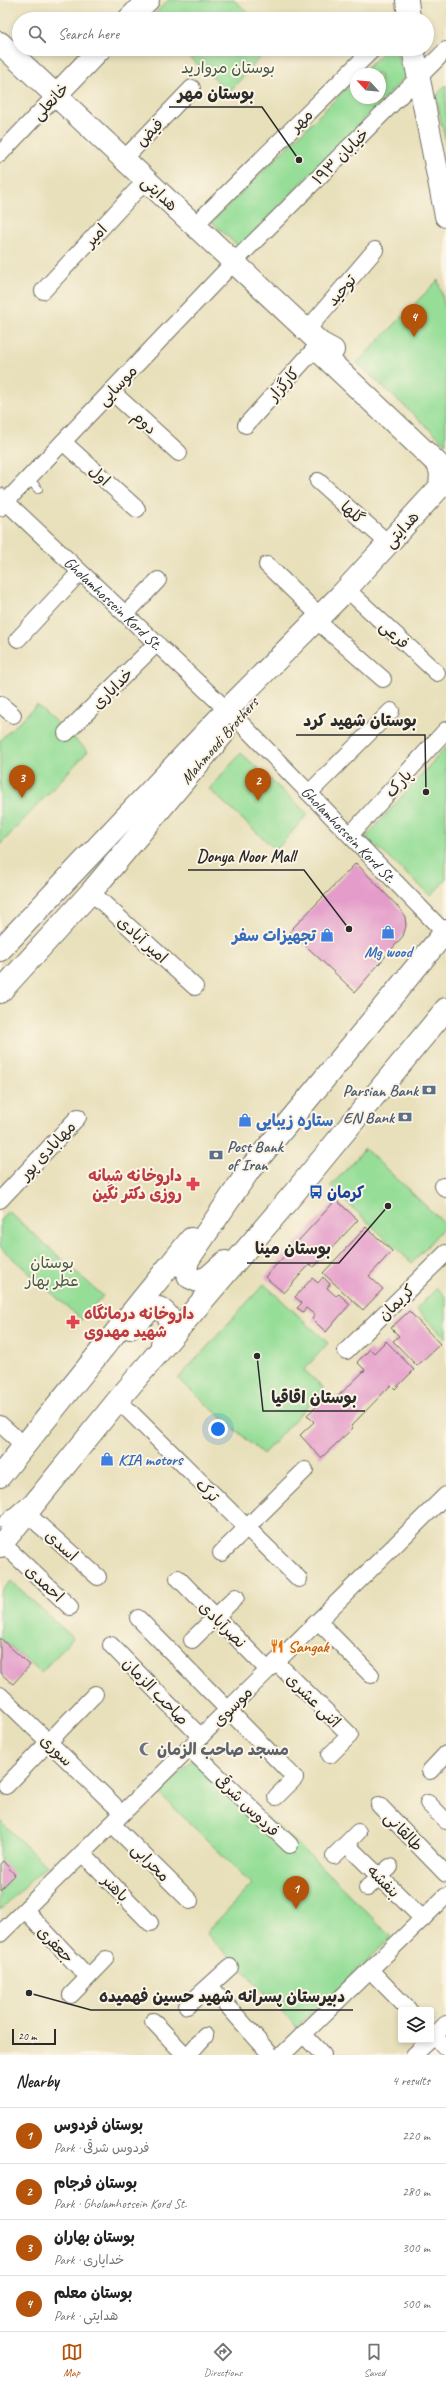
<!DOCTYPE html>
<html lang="en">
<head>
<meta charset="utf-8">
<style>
  body { margin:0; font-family:Caveat,"Playpen Sans Arabic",sans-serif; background:#f2f2f2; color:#222 }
  .controls { position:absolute; right:12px; bottom:12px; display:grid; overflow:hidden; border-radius:4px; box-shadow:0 2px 6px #0003 }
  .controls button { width:36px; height:36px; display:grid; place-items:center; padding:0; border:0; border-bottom:1px solid #e0e0e0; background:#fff; color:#222; font:20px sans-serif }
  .compass { position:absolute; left:350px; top:68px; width:36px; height:36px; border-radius:50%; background:#fff; box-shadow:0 2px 6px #0003; rotate:296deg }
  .scale { position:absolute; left:12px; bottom:10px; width:44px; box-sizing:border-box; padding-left:4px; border:2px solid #2b2b2b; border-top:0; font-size:11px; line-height:14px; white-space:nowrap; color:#2b2b2b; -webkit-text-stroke:3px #fcf5e5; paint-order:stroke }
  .you { position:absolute; left:218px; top:1429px; width:14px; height:14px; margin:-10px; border:3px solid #fff; border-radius:50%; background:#1a73e8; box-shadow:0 0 0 6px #1a73e833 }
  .badge { display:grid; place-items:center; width:26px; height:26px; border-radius:50%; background:#b45309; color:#fff; font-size:13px; font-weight:700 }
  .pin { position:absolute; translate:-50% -33px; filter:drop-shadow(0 1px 2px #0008) }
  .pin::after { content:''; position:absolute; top:21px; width:14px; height:12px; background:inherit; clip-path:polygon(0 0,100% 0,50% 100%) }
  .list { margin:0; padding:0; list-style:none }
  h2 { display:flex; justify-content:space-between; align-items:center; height:52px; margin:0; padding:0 16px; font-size:17px }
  h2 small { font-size:13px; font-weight:400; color:#767676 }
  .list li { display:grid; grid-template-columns:26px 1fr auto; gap:12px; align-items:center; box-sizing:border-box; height:56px; padding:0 16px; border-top:1px solid #e0e0e0 }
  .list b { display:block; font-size:15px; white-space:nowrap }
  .list p { margin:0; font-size:13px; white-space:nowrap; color:#767676 }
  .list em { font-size:13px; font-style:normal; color:#767676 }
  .icon { flex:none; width:22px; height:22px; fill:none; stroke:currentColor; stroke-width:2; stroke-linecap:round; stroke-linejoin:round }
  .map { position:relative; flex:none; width:446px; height:2055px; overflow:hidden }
  .search { position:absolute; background:#fff; box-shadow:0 2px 6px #0003; left:12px; right:12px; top:12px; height:44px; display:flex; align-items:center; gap:10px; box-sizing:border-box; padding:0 14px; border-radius:22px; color:#767676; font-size:15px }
  .sheet { height:276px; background:#fff }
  nav { display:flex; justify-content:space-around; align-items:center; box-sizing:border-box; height:56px; border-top:1px solid #e0e0e0; background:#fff; font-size:11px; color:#767676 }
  nav a { display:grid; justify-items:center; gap:2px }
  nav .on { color:#b45309 }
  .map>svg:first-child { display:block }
</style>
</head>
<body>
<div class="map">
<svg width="446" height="2055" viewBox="0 0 446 2055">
  <rect width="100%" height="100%" fill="#fcf5e5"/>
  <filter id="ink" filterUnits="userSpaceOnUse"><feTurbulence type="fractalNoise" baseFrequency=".025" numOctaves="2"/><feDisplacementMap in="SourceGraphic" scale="8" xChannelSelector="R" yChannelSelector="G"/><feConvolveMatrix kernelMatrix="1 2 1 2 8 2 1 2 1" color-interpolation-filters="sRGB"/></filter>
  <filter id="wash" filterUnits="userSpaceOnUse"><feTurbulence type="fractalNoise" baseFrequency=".012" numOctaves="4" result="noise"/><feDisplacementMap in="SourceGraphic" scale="16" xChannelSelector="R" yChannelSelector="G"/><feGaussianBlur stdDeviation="0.9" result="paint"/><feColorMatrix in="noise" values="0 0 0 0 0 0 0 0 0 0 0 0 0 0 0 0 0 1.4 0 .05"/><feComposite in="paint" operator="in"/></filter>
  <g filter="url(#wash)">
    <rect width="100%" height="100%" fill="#e8e0bb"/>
    <!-- green -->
    <g fill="#96de98" stroke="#608462">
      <polygon points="168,0 234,0 255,19 150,19"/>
      <polygon points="180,49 268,49 229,92"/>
      <polygon points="387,49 395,49 405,77 239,247 212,222 356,79 356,98 380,98 380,74 361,74"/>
      <polygon points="446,85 446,145 436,96"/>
      <polygon points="438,280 446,311 446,444 357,363"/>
      <polygon points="37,705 88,751 0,845 0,740"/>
      <polygon points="446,747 446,879 431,896 366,837"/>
      <polygon points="241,753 308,814 276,850 209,789"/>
      <polygon points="365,1149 446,1225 412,1263 330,1187"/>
      <polygon points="8,1211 103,1296 82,1320 0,1247 0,1220"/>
      <polygon points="264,1284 328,1343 304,1370 324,1388 263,1454 178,1379"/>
      <polygon points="437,1288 446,1297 446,1338 416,1309"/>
      <polygon points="11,1581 73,1638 41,1673 0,1637 0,1593"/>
      <polygon points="193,1759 296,1842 392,1937 297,2027 206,1933 252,1884 160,1794"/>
      <polygon points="0,1820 46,1866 0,1910"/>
    </g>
    <g id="blocks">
      <!-- building -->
      <g fill="#e49dca">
        <polygon points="356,863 401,910 405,917 406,926 403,936 355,992 290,931"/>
        <polygon points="336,1200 358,1220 314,1267 310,1264 284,1293 265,1277"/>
        <polygon points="366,1227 392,1251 369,1276 383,1289 363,1310 323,1273"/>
        <polygon points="323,1277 330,1284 327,1288 336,1296 339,1294 350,1304 326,1332 312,1319 315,1315 306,1308 303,1312 297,1308 302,1303 295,1297 312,1278 318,1283"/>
        <polygon points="409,1311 440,1344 417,1366 393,1341 399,1336 391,1328"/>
        <polygon points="386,1341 414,1370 395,1389 391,1385 351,1426 353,1428 321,1458 300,1435 314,1422 307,1415 326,1398 330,1404 365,1370 357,1362 370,1349 374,1353"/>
        <polygon points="0,1638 30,1665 13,1684 0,1673"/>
        <polygon points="3,1861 15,1875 0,1890 0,1864"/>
      </g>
    </g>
  </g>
  <g filter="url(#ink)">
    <use href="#blocks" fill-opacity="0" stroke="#6d6a5d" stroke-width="1"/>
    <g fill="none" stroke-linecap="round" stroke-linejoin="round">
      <!-- lane casing -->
      <g stroke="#6d6a5d" stroke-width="10">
        <g id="lane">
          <polyline points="28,478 38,489"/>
          <polyline points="0,1523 23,1503"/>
        </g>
      </g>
      <!-- street casing -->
      <g stroke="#6d6a5d" stroke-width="18">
        <g id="street">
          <polyline points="0,154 56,95"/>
          <polyline points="124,159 192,88"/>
          <polyline points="195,225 373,49"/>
          <polyline points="43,291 146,180"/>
          <polyline points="307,330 375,250"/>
          <polyline points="111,391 179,453"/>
          <polyline points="246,425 320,343"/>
          <polyline points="63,442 137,509"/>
          <polyline points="318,481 388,543"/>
          <path id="s1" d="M 0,496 L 227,710"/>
          <polyline points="0,508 234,262 446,50"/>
          <polyline points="267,565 320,616"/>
          <polyline points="354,596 437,673"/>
          <polyline points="126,614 158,580"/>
          <polyline points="324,627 383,679"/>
          <polyline points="18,639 80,572"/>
          <polyline points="0,704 13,715"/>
          <path id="s2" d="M 236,718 L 445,933"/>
          <polyline points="66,733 157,643"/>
          <polyline points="309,793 391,711"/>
          <polyline points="350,835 446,730"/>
          <polyline points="91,892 195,987"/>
          <polyline points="443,1186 446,1189"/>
          <polyline points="0,1200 78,1117"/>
          <polyline points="346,1351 446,1253"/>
          <polyline points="118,1400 299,1579"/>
          <polyline points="0,1424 26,1447"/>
          <polyline points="26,1513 98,1577"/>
          <polyline points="2,1543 70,1607"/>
          <polyline points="221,1553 305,1470"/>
          <polyline points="178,1578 268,1670"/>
          <polyline points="138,1618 295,1778 276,1797"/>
          <polyline points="318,1621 371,1675"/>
          <polyline points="192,1640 236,1597"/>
          <polyline points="111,1645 201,1737"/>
          <polyline points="276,1662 350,1735 330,1755"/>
          <polyline points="0,1695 114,1805"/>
          <polyline points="189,1748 290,1845"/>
          <polyline points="430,1771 446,1754"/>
          <polyline points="6,1786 95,1694"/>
          <polyline points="428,1803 446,1821"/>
          <polyline points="379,1805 446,1874"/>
          <polyline points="112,1824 190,1901"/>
          <polyline points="346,1844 423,1919"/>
          <polyline points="82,1853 150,1923"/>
          <polyline points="334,1856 358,1832"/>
          <polyline points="367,1888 390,1867"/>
          <polyline points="25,1910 88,1977"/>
          <polyline points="0,1934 446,1495"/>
          <polyline points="370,1970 409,2010"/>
          <polyline points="210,1986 271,2055"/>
          <polyline points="71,1995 106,1959"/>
          <polyline points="187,2006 230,1967"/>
          <polyline points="153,2021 185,2055"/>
          <polyline points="431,2033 446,2048"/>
          <polyline points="303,2034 323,2055"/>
          <polyline points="431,2039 446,2024"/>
          <polyline points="188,2055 205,2036"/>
          <polyline points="282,2055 446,1896"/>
          <polyline points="414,2055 430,2040"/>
        </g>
      </g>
      <!-- secondary casing -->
      <g stroke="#6d6a5d" stroke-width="24">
        <g id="secondary">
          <polyline points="407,0 409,19"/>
          <polyline points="129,19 148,0"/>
          <polyline points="0,43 320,343 333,350"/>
          <polyline points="413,49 446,216"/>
          <polyline points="56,95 100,49"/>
          <polyline points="0,950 227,710 340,596 440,487 441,473 438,464 323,355 320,343"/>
          <polyline points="0,992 91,892 223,734"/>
        </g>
      </g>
      <!-- highway casing -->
      <g stroke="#6d6a5d" stroke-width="24">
        <g id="highway">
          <polyline points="225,1262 208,1277 198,1281 189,1277 186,1270 188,1260 250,1169 446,931"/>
          <path d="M 130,1328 L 150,1310 L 159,1308 C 176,1319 172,1330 162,1344"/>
          <polyline points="0,1476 191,1239"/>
          <polyline points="0,1546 118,1400 295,1192 446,1009"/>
        </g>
      </g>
      <!-- lane -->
      <use href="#lane" stroke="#fff" stroke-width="8"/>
      <!-- street -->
      <use href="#street" stroke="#fff" stroke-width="16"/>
      <!-- secondary -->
      <use href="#secondary" stroke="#fff" stroke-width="22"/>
      <!-- highway -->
      <use href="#highway" stroke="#fff" stroke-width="22"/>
    </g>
  </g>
  <!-- icons -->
  <defs>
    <g id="shop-bare" transform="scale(1.08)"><path d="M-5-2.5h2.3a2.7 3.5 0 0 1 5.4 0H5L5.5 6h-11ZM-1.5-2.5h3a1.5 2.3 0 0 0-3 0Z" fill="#3f7fe0" stroke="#fcf5e5" stroke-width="2.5" paint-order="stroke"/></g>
    <g id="bank-bare" transform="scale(1.08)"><path d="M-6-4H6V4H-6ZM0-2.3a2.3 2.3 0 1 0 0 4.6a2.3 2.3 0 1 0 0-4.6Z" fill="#5c6f8a" stroke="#fcf5e5" stroke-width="2.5" paint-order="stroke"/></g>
    <g id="pharmacy-bare" transform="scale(1.08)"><path d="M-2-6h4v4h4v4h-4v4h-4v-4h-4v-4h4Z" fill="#e0444e" stroke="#fcf5e5" stroke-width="2.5" paint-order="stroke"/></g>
    <g id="bus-bare" transform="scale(1.08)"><path d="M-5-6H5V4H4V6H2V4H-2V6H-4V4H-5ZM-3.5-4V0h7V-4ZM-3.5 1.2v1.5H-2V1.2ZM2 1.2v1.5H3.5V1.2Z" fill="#1a4fb4" stroke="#fcf5e5" stroke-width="2.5" paint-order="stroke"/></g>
    <g id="restaurant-bare" transform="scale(1.08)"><path d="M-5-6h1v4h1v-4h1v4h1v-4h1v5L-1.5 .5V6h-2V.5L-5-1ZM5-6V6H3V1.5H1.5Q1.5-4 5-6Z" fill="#e8710a" stroke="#fcf5e5" stroke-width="2.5" paint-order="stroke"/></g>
    <g id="mosque-bare" transform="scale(1.08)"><path d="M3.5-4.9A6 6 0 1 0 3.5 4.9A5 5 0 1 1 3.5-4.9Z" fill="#6b7280" stroke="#fcf5e5" stroke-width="2.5" paint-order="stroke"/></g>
  </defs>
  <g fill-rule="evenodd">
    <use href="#shop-bare" x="388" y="932"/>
    <use href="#shop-bare" x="327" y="935"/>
    <use href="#bank-bare" x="429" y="1090"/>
    <use href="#bank-bare" x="405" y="1117"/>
    <use href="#shop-bare" x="245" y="1120"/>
    <use href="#bank-bare" x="216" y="1155"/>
    <use href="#pharmacy-bare" x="193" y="1184"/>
    <use href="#bus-bare" x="316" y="1192"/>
    <use href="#pharmacy-bare" x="73" y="1322"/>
    <use href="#shop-bare" x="107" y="1459"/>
    <use href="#restaurant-bare" x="277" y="1646"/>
    <use href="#mosque-bare" x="146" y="1749"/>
  </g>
  <g text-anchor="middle" stroke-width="4" stroke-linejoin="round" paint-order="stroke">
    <!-- park labels -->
    <g font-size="16" fill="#465846" stroke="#fcf5e5">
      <text x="228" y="73">بوستان مروارید</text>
      <text x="52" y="1268">بوستان<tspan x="52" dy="18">عطر بهار</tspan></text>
    </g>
    <!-- street labels -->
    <g font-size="16" fill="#2b2b2b" stroke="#fcf5e5">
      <text transform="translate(50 101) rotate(-46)" y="6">خانعلی</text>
      <text transform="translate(301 120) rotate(-45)" y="6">مهر</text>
      <text transform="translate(149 132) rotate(-46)" y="6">فیض</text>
      <text transform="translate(340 156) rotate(-45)" y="6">خیابان ۱۹۳</text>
      <text transform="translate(160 193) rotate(43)" y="6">هدایتی</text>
      <text transform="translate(95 235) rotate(-47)" y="6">امیر</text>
      <text transform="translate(341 290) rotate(-49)" y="6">توحید</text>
      <text transform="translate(283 384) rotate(-48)" y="6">کارگزار</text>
      <text transform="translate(117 385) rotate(-46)" y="6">موسایی</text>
      <text transform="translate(145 422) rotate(43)" y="6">دوم</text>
      <text transform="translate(100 475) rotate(42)" y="6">اول</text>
      <text transform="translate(353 512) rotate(42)" y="6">گلها</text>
      <text transform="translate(401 529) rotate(-48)" y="6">هدایتی</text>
      <text dy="6" stroke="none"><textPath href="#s1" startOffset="156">Gholamhossein Kord St.</textPath></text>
      <text transform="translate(395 634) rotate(43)" y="6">فرعی</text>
      <text transform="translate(112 688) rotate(-45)" y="6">خدایاری</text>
      <text transform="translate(219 740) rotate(-49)" y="6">Mahmoodi Brothers</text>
      <text transform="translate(398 783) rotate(-48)" y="6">پارک</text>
      <text dy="6" stroke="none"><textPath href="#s2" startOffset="162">Gholamhossein Kord St.</textPath></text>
      <text transform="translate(143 939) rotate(42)" y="6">امیر آبادی</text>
      <text transform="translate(47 1150) rotate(-47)" y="6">مهابادی پور</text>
      <text transform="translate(396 1302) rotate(-44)" y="6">کریمان</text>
      <text transform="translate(208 1490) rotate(45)" y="6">ترک</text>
      <text transform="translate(62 1545) rotate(42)" y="6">اسدی</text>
      <text transform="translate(45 1583) rotate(43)" y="6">احمدی</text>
      <text transform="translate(223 1624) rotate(45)" y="6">نصرآبادی</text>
      <text transform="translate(156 1691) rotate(46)" y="6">صاحب الزمان</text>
      <text transform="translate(314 1700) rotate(45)" y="6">اثنی عشری</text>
      <text transform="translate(232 1706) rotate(-45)" y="6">موسوی</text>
      <text transform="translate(57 1750) rotate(44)" y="6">سوری</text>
      <text transform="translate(248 1805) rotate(44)" y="6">فردوس شرقی</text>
      <text transform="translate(404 1831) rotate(46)" y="6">طالقانی</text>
      <text transform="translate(151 1862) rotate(45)" y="6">محرابی</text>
      <text transform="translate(384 1881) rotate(45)" y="6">بنفشه</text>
      <text transform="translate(116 1888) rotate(46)" y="6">باهنر</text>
      <text transform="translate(56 1944) rotate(46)" y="6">جعفری</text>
    </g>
    <!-- shop labels -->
    <g font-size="16" font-weight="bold" fill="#366cbe" stroke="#fcf5e5" text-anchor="start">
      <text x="316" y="941" text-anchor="end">تجهیزات سفر</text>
      <text x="388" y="957" text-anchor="middle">Mg wood</text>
      <text x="256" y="1126">ستاره زیبایی</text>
      <text x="118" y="1465">KIA motors</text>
    </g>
    <!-- service labels -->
    <g font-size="16" font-weight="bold" fill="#4e5e75" stroke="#fcf5e5" text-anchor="end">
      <text x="418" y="1096">Parsian Bank</text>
      <text x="394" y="1123">EN Bank</text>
      <text x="227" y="1152" text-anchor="start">Post Bank<tspan x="227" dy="18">of Iran</tspan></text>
    </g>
    <!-- health labels -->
    <g font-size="16" font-weight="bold" fill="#be3a42" stroke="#fcf5e5" text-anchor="end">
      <text x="182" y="1181">داروخانه شبانه<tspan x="182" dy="18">روزی دکتر نگین</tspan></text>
      <text x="84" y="1319" text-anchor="start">داروخانه درمانگاه<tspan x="84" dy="18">شهید مهدوی</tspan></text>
    </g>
    <!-- transit labels -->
    <g font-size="16" font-weight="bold" fill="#164399" stroke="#fcf5e5" text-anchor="start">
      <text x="327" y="1198">کرمان</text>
    </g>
    <!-- food labels -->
    <g font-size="16" font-weight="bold" fill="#c56008" stroke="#fcf5e5" text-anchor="start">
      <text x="288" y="1652">Sangak</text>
    </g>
    <!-- worship labels -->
    <g font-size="16" font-weight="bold" fill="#5b616d" stroke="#fcf5e5" text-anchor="start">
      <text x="157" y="1755">مسجد صاحب الزمان</text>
    </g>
  </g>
  <!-- callouts -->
  <path fill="none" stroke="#2b2b2b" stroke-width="1.5" d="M299 160L262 107H169M426 792L425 735H296M349 929L304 870H188M388 1206L339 1263H247M257 1356L263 1411H365M29 1993L91 2010H353"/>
  <g fill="#2b2b2b" stroke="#fcf5e5" stroke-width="1.5">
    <circle cx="299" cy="160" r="4"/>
    <circle cx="426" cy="792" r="4"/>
    <circle cx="349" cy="929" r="4"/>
    <circle cx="388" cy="1206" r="4"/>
    <circle cx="257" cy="1356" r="4"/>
    <circle cx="29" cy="1993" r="4"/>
  </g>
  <g font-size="17" text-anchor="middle" font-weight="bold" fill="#2b2b2b" stroke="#fcf5e5" stroke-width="4" stroke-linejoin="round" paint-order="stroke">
    <text x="216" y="99">بوستان مهر</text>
    <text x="360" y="726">بوستان شهید کرد</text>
    <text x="246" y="862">Donya Noor Mall</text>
    <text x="293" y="1254">بوستان مینا</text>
    <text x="314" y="1403">بوستان اقاقیا</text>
    <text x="222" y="2002">دبیرستان پسرانه شهید حسین فهمیده</text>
  </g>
</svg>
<div class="controls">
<button><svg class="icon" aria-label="layers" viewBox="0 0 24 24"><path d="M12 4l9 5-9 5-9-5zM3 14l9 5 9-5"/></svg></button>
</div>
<svg class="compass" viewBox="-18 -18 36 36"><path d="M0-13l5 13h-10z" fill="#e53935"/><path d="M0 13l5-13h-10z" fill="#767676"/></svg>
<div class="scale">20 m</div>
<div class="you"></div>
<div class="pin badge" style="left:296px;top:1909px">1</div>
<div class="pin badge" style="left:258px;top:801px">2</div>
<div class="pin badge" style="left:22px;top:798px">3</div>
<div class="pin badge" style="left:414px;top:337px">4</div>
<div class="search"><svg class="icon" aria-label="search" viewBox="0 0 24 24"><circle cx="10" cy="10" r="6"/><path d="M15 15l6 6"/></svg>Search here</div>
</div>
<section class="sheet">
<h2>Nearby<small>4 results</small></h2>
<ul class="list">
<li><span class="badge">1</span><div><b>بوستان فردوس</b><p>Park · فردوس شرقی</p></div><em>220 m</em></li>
<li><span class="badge">2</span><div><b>بوستان فرجام</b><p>Park · Gholamhossein Kord St.</p></div><em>280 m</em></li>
<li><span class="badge">3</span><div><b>بوستان بهاران</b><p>Park · خدایاری</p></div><em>300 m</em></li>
<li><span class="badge">4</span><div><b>بوستان معلم</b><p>Park · هدایتی</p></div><em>500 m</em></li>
</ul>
</section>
<nav>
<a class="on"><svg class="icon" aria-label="map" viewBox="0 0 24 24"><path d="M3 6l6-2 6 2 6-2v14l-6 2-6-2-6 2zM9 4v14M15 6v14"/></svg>Map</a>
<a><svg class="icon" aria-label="directions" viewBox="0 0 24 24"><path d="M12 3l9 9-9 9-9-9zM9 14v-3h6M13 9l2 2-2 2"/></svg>Directions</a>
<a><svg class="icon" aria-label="saved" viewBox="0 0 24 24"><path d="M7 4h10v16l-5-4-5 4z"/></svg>Saved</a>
</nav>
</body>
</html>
